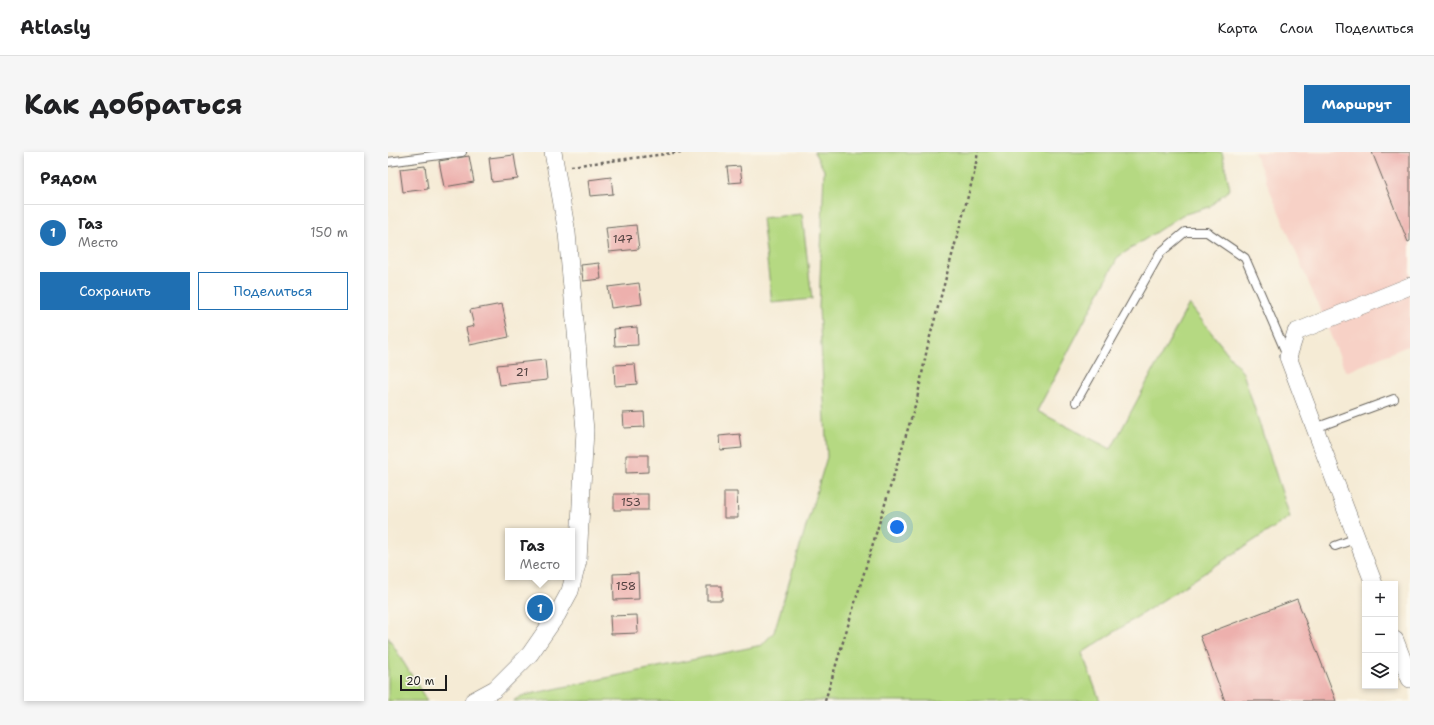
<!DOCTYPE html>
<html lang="ru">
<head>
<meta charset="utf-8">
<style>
  body { margin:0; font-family:"Shantell Sans",sans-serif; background:#f6f6f6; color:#202124 }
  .controls { position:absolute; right:12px; bottom:12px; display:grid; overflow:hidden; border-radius:0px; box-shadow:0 2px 6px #0003 }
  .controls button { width:36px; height:36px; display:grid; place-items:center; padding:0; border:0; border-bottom:1px solid #e0e0e0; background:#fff; color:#202124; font:20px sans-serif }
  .scale { position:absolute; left:12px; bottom:10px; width:47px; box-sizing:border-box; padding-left:4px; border:2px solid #1c1c1c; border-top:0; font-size:11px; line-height:14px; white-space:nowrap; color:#1c1c1c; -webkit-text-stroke:3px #fbf7ec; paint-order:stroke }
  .you { position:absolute; left:509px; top:375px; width:14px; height:14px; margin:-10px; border:3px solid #fff; border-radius:50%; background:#1a73e8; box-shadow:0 0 0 6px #1a73e833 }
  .badge { display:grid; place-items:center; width:26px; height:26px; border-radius:50%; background:#1f6fb2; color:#fff; font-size:13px; font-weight:700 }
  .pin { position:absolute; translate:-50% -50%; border:2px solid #fff; box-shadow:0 1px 4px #0006 }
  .popup { position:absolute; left:117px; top:376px; width:70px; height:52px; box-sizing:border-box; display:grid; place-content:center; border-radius:0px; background:#fff; filter:drop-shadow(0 1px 3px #0005); font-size:13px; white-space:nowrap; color:#757577 }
  .popup b { font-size:15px; color:#202124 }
  .popup::after { content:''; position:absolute; left:50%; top:100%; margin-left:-8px; border:8px solid transparent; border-top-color:#fff }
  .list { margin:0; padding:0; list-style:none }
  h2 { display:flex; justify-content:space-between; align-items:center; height:52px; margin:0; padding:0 16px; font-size:17px }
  h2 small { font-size:13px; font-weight:400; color:#757577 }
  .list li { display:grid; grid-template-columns:26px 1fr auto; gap:12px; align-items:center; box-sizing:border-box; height:56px; padding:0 16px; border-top:1px solid #e0e0e0 }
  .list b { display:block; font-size:15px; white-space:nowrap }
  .list p { margin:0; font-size:13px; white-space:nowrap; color:#757577 }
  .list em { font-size:13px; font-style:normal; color:#757577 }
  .actions { display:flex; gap:8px; padding:12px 16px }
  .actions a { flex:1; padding:9px 0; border:1px solid #1f6fb2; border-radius:0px; text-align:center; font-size:14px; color:#1f6fb2 }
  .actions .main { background:#1f6fb2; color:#fff }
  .icon { flex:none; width:22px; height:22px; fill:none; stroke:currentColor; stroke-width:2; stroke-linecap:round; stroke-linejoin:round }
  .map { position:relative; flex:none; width:1022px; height:549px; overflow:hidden; border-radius:0px }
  header { display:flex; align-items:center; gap:24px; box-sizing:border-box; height:56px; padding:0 20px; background:#fff; border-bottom:1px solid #e0e0e0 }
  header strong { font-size:19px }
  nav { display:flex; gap:22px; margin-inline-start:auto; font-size:14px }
  .intro { display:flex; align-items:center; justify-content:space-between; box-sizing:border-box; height:96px; padding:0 24px }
  h1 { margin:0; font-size:28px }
  .button { padding:10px 18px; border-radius:0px; background:#1f6fb2; color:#fff; font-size:14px; font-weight:700 }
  main { display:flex; gap:24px; padding:0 24px }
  aside { flex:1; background:#fff; border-radius:0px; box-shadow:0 2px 6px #0003 }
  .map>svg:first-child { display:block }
</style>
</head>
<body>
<header>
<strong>Atlasly</strong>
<nav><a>Карта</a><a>Слои</a><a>Поделиться</a></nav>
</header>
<div class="intro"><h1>Как добраться</h1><a class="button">Маршрут</a></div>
<main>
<aside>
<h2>Рядом<small></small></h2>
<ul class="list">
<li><span class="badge">1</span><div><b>Газ</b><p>Место</p></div><em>150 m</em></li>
</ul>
<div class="actions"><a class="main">Сохранить</a><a>Поделиться</a></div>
</aside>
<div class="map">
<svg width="1022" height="549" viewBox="0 0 1022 549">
  <rect width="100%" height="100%" fill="#fbf7ec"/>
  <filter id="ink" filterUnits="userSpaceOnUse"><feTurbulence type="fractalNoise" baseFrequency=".025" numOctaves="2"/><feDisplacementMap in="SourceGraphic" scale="8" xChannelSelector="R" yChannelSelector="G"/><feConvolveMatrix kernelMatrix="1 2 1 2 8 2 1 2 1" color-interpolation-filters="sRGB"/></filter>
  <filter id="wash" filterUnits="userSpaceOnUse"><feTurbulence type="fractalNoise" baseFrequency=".012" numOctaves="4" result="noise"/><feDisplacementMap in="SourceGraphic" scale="16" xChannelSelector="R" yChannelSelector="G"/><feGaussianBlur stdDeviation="0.9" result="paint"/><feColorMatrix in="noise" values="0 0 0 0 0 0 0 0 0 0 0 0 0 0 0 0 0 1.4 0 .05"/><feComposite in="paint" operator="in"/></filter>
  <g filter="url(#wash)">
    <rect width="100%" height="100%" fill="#f5ebd5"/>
    <!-- built -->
    <polygon fill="#f7d1c6" points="866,0 1022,0 1022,193 958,220"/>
    <!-- green -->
    <g fill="#b5d982" stroke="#687a4f">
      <polygon points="426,0 834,0 842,37 821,55 794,63 730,105 649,259 723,297 801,152 855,221 902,365 694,501 712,549 125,549 133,544 374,493 386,480 439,305 431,156 436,18"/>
      <polygon points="414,62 424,147 384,151 374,66"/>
      <polygon points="0,485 39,549 0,549"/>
    </g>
    <g id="blocks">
      <!-- building -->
      <g fill="#edb0ad">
        <polygon points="984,0 1022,0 1022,89 1020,90"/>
        <polygon points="126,3 130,27 104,30 101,6"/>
        <polygon points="81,4 86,30 56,35 51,9"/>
        <polygon points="37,14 40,37 15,40 12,17"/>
        <polygon points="352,14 354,30 341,31 339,15"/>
        <polygon points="223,25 225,42 202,44 200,28"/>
        <polygon points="248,73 251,97 221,100 218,76"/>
        <polygon points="211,111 213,127 195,129 193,113"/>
        <polygon points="251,131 254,152 223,156 220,135"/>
        <polygon points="114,152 121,185 82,193 78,176 86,174 82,158"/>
        <polygon points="249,175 250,193 227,194 226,177"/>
        <polygon points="157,208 159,228 112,233 109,213"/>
        <polygon points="247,212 249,232 227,234 226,213"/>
        <polygon points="256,260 257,275 236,276 235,261"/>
        <polygon points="352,282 354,296 332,298 331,284"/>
        <polygon points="238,303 260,303 260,320 238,321"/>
        <polygon points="336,340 349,340 350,366 336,366"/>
        <rect x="226" y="342" width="34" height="16"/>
        <polygon points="250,421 251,447 226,448 225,422"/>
        <rect x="319" y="434" width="15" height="14"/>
        <polygon points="154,445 162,451 151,467 142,461"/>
        <polygon points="909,447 948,549 837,549 812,484"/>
        <polygon points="249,463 250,481 223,482 222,464"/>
      </g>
    </g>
  </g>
  <g filter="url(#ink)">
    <use href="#blocks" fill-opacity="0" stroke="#68645d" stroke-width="1"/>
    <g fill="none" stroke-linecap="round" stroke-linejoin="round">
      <!-- service casing -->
      <g stroke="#68645d" stroke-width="10">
        <g id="service">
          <polyline points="0,10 74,0"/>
          <polyline points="688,250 772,101 797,80 819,80 857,106 899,203"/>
          <polyline points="927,276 1006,247"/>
          <polyline points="947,394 969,386"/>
        </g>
      </g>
      <!-- minor casing -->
      <g stroke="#68645d" stroke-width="18">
        <g id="minor">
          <polyline points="986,432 900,205 908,180 1022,134"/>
          <polyline points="1007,488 1022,527"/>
          <polyline points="85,549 107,537 142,502 169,463 182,439 190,409 197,278 179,81 165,0"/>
        </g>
      </g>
      <!-- path -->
      <g stroke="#68645d" stroke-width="2.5" stroke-dasharray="3 3" stroke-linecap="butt">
        <polyline points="183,14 293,0"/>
        <polyline points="437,549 529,247 540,192 586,22 590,0"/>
      </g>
      <!-- service -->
      <use href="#service" stroke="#fff" stroke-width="8"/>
      <!-- minor -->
      <use href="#minor" stroke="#fff" stroke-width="17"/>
    </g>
  </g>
  <g text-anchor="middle" stroke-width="3" stroke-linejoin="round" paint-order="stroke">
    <!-- number labels -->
    <g font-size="12" fill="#504140">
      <text x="235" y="91">147</text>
      <text x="134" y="224">21</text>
      <text x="243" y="354">153</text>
      <text x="238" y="438">158</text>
    </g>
  </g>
</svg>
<div class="controls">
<button>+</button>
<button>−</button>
<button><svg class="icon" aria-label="layers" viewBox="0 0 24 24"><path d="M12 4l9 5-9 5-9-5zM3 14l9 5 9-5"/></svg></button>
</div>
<div class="scale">20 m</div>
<div class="you"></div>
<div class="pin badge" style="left:152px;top:456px">1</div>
<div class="popup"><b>Газ</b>Место</div>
</div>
</main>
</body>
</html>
